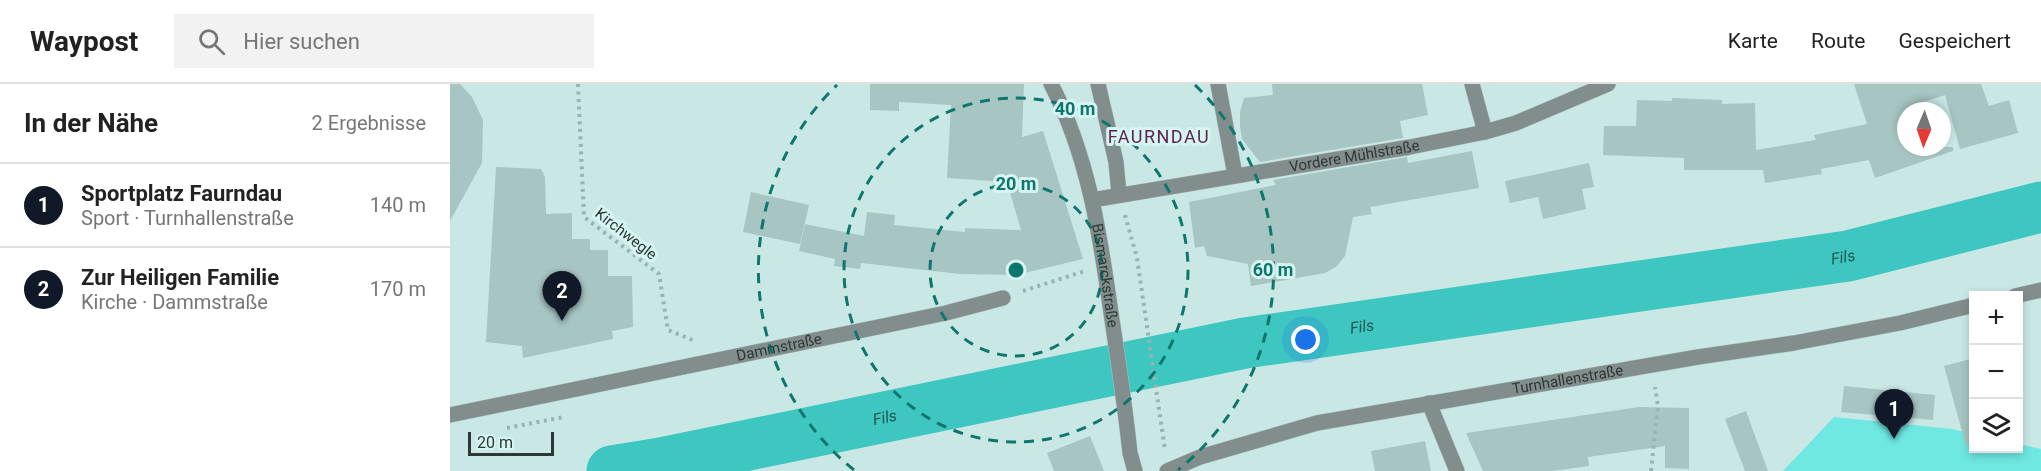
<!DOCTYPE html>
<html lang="de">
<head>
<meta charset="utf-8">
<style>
  body { margin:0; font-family:Roboto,sans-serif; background:#f2f2f2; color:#222 }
  .controls { position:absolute; right:18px; bottom:18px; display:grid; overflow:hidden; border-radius:0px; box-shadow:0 3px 9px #0003 }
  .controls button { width:54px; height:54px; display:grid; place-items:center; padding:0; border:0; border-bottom:2px solid #e0e0e0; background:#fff; color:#222; font:30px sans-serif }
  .compass { position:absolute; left:1447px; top:18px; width:54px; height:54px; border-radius:50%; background:#fff; box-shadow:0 3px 9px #0003; rotate:182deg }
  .scale { position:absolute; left:18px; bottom:15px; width:86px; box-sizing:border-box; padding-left:6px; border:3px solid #2c3837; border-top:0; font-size:16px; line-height:21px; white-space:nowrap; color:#2c3837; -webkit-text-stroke:4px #d6f5f2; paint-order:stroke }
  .you { position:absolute; left:856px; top:256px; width:21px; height:21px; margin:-15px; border:4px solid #fff; border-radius:50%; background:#1a73e8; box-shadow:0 0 0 9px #1a73e833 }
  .badge { display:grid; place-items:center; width:39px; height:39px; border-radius:50%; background:#111827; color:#fff; font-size:20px; font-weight:700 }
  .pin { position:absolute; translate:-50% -50px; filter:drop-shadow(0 2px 3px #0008) }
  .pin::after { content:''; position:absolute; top:32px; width:21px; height:18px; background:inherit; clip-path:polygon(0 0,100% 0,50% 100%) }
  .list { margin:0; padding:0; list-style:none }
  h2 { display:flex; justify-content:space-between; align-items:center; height:78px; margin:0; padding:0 24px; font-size:26px }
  h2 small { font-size:20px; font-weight:400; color:#767676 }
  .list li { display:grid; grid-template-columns:39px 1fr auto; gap:18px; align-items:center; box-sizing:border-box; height:84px; padding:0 24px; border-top:2px solid #e0e0e0 }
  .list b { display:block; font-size:22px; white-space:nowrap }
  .list p { margin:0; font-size:20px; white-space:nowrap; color:#767676 }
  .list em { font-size:20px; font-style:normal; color:#767676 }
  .icon { flex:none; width:33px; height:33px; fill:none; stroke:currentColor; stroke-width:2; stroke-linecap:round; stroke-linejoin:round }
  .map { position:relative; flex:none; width:1591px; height:387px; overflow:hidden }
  header { display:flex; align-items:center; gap:36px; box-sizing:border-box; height:84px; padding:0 30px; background:#fff; border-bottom:2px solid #e0e0e0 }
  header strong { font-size:28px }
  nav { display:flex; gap:33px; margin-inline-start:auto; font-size:21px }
  .search { width:420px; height:54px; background:#f2f2f2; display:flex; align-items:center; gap:15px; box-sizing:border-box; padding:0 21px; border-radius:0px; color:#767676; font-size:22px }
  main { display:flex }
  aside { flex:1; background:#fff }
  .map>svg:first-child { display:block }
</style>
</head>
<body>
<header>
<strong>Waypost</strong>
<div class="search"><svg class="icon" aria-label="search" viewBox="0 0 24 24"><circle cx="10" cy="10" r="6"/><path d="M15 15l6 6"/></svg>Hier suchen</div>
<nav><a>Karte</a><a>Route</a><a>Gespeichert</a></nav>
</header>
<main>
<aside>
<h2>In der Nähe<small>2 Ergebnisse</small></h2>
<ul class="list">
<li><span class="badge">1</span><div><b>Sportplatz Faurndau</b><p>Sport · Turnhallenstraße</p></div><em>140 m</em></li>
<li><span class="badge">2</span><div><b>Zur Heiligen Familie</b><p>Kirche · Dammstraße</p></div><em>170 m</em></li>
</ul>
</aside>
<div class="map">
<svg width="1591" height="387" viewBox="0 0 1591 387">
  <rect width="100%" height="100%" fill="#c9e7e5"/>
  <!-- green -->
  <polygon fill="#6ee8e1" points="1384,333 1502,345 1523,350 1524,364 1568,364 1569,360 1591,365 1591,387 1333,387"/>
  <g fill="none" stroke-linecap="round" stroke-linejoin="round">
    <!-- river -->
    <path stroke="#3ec6c0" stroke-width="51" id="s1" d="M 162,387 L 211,379 L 795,259 L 1398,172 L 1591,123"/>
  </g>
  <!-- building -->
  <g fill="#a7c5c2">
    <polygon points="0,0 10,0 22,13 33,36 32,79 0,137"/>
    <polygon points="420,0 449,0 449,27 420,26"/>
    <polygon points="449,0 574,0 572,53 593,47 633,175 566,191 510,190 411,179 410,185 384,182 385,175 349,167 355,140 414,152 417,128 445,131 444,141 515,148 515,144 571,146 557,98 497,94 501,21 449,18"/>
    <polygon points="822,0 972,0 978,31 950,37 953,54 810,78 792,55 790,42 790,28 794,14 823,11"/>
    <polygon points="1404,0 1531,0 1539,22 1559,16 1568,49 1510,65 1495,11 1456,24 1456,63 1503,63 1503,67 1425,94 1419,76 1371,85 1372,90 1315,99 1313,86 1234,86 1234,74 1153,71 1154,42 1186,42 1187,16 1222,17 1222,14 1272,16 1272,20 1305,19 1306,66 1366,56 1364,51 1417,40"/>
    <polygon points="1022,67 1029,104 920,123 922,130 903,133 895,172 886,183 875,189 801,202 798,180 757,172 754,162 745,164 739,118 826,101 823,96 957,73 958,79"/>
    <polygon points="1139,79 1144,103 1132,105 1136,125 1093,135 1088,113 1060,119 1055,97"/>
    <polygon points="46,83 91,85 95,93 96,130 122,129 122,155 140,155 140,166 158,166 158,192 182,192 183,243 162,247 163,255 73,274 72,262 36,258"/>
    <polygon points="301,108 359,121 350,160 293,148"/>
    <polygon points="1524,274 1524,361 1516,362 1494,282"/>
    <polygon points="1394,302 1485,311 1483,336 1391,328"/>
    <polygon points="1189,323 1239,324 1239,385 1215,384 1215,362 1138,373 1139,382 1103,387 1033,387 1016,349"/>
    <polygon points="1296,327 1318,387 1295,387 1275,335"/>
    <polygon points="640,352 654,387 604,387 597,369"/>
    <polygon points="975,357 981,387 925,387 921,367"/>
  </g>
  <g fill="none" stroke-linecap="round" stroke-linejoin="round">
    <!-- minor casing -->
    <g stroke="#aac4c2" stroke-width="16">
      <g id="minor">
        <path id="s2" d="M 601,0 C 638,71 650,150 661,229 C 668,275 675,322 680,369 L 685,387"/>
        <polyline points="648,0 666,78 669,110"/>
        <polyline points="768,0 785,91"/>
        <polyline points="1022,0 1035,48"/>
        <path id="s3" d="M 642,116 L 960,63 L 1035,48 L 1066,39 L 1158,0"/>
        <polyline points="1565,212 1591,206"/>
        <polyline points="979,319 1007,387"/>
        <path id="s4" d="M 0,331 L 496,229 L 553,214"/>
        <path id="s5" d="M 717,387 L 750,373 L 867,339 L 1248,273 L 1344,259 L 1450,239 L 1524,221"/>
      </g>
    </g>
    <!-- path -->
    <g stroke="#9ab2b0" stroke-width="4" stroke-dasharray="3 4.5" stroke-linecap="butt">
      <polyline points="128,0 134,133 209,190 218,246 245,257"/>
      <polyline points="675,131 687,174 715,366"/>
      <polyline points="573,207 635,187"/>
      <polyline points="57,344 114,333"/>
      <polyline points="1201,387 1208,322 1205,303"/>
    </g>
    <!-- minor -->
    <use href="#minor" stroke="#828e8d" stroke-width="15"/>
  </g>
  <!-- distance rings -->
  <g fill="none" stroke="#0f766e" stroke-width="3" stroke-dasharray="10 8">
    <circle cx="566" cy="186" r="86"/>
    <circle cx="566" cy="186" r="172"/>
    <path d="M404 386A257 257 0 0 1 387 1M745 1A257 257 0 0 1 728 386"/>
  </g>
  <g text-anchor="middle" stroke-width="6" stroke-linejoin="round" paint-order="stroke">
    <!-- street labels -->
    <g font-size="15" fill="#2c3837" stroke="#d6f5f2">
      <text dy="5" stroke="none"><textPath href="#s3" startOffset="266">Vordere Mühlstraße</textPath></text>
      <text transform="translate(176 150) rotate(38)" y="5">Kirchwegle</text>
      <text dy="5" stroke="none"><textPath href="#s2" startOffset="200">Bismarckstraße</textPath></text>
      <text dy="5" stroke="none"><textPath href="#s4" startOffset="336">Dammstraße</textPath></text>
      <text dy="5" stroke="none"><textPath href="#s5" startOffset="412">Turnhallenstraße</textPath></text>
    </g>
    <!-- water labels -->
    <g font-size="16" font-style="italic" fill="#215855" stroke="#d6f5f2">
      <text dy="6" stroke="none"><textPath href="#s1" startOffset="1250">Fils</textPath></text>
      <text dy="6" stroke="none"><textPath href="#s1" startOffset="764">Fils</textPath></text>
      <text dy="6" stroke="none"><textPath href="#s1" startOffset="278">Fils</textPath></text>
    </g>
    <!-- quarter labels -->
    <g font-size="18" letter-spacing="1.5" fill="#5e244d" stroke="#d6f5f2">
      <text x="709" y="59">FAURNDAU</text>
    </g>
  </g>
  <circle cx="566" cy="186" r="9" fill="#0f766e" stroke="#d6f5f2" stroke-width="3"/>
  <g font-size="18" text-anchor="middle" font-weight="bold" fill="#0f766e" stroke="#d6f5f2" stroke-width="6" stroke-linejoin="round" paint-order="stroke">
    <text x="625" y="31">40 m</text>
    <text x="566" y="106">20 m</text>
    <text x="823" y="192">60 m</text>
  </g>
</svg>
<div class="controls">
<button>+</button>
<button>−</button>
<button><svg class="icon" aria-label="layers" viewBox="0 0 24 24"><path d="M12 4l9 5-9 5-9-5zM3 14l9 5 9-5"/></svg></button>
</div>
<svg class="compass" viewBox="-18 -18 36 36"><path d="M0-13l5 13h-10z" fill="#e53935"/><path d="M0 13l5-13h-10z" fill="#767676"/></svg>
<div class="scale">20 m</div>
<div class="you"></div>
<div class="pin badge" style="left:1444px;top:355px">1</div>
<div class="pin badge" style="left:112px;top:237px">2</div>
</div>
</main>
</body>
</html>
